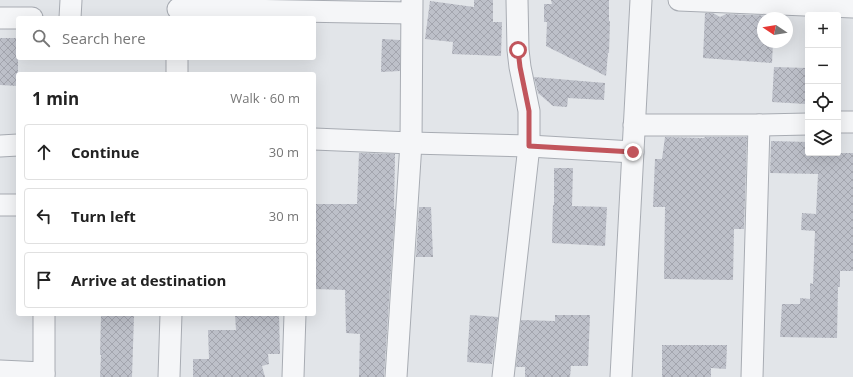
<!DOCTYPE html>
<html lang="en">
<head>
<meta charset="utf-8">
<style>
  body { margin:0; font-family:"Open Sans",sans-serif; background:#f2f2f2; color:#222 }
  .controls { position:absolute; right:12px; top:12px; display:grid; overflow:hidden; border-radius:4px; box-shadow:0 4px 16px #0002 }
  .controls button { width:36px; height:36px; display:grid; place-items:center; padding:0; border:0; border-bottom:1px solid #e0e0e0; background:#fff; color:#222; font:20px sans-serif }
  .compass { position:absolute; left:757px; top:12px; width:36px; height:36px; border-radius:50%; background:#fff; box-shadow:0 4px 16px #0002; rotate:282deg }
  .stop { position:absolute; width:12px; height:12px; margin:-9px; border:3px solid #c1555c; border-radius:50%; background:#fff }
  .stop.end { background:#c1555c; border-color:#fff; box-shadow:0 1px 4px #0008 }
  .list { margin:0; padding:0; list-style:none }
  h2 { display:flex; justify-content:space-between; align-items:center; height:52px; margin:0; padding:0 16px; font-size:17px }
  h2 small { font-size:13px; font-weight:400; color:#767676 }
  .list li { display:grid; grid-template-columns:26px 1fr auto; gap:12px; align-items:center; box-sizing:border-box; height:56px; margin:0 8px 8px; padding:0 8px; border:1px solid #e0e0e0; border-radius:4px }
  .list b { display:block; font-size:15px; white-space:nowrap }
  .list em { font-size:13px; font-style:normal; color:#767676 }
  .icon { flex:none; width:22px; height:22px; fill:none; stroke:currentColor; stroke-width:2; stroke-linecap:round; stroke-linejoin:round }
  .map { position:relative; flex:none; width:853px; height:377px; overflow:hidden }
  .search { position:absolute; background:#fff; box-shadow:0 4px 16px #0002; left:16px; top:16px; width:300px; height:44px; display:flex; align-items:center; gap:10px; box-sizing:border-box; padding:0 14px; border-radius:4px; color:#767676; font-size:15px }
  .panel { position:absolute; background:#fff; box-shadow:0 4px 16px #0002; left:16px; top:72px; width:300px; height:244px; border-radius:4px }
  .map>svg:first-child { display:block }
</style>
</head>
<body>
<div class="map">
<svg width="853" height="377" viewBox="0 0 853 377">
  <defs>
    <pattern id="building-cross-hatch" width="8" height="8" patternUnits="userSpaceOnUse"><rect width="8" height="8" fill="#bdc0c9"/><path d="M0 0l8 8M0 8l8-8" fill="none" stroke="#a3a5ae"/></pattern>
  </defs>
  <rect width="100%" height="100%" fill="#e2e5e9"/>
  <!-- building -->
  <g fill="url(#building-cross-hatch)">
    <polygon points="474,0 493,0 493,22 502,22 501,56 452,54 453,42 425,39 430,1 474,7"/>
    <polygon points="551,0 609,0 609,21 610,21 609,53 608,53 606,76 546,46 547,22 544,22 544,4 552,4"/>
    <polygon points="705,13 713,13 720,17 726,14 775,16 775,18 763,18 763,42 773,42 772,63 703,58"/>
    <polygon points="0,38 18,38 18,86 0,85"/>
    <polygon points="382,39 400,40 400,71 381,72"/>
    <polygon points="774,67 807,68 806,104 772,102"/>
    <polygon points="534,77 605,83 604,100 568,98 567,107 553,106 538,93"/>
    <polygon points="665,137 704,138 705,137 747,137 744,229 734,229 733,280 664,279 665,207 653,207 655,159 662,159"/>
    <polygon points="771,141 808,142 808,153 853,153 853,271 840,271 840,287 838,287 837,338 780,337 782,304 800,304 800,298 810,299 810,283 813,284 815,231 801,230 802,213 816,214 818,174 770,173"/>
    <polygon points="359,153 395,154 394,209 395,209 384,377 359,377 360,334 346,333 345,290 314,289 314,204 357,204"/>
    <polygon points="554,168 573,168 572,206 607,207 605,246 552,243 553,205 554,205"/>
    <polygon points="419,207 431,207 433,257 416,257"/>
    <polygon points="235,314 279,314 280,354 268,354 269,364 262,366 265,377 193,377 193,359 209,359 208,330 236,330"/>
    <polygon points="101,315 134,316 132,377 100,377 101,355 100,355"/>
    <polygon points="470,315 498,317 492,364 467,362"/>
    <polygon points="555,315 590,315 588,366 571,366 570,377 525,377 525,367 516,367 521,320 555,321"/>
    <polygon points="662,345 727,345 726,369 711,368 711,377 662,377"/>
  </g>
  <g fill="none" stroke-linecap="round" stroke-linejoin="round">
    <!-- street casing -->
    <g stroke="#a8acb3" stroke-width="23">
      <g id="street">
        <polyline points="679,0 853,7"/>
        <polyline points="178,9 411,13"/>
        <polyline points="0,18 32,18"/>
        <polyline points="70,18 71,0"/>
        <polyline points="177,74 177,58"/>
        <polyline points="838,122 853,122"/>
        <polyline points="634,125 759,125 808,124"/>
        <polyline points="314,139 411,143 529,146 633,152"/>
        <polyline points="0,146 18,145"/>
        <polyline points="0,205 18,205"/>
        <polyline points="0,371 44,373"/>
        <polyline points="44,377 44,314"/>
        <polyline points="169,377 171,314"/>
        <polyline points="293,377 295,314"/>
        <polyline points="396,377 411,143 412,0"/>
        <polyline points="503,377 529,146 529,111 520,67 518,50 517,0"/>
        <polyline points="621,377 641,0"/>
        <polyline points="752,377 759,125"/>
      </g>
    </g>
    <!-- street -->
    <use href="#street" stroke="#f5f6f8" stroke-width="21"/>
  </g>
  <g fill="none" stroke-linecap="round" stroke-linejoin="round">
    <!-- route -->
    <polyline stroke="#c1555c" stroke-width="5" points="518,50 520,67 529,111 529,146 633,152"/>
  </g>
</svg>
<div class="controls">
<button>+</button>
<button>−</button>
<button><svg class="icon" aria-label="locate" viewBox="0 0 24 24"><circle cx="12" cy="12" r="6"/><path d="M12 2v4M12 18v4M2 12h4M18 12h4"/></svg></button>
<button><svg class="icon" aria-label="layers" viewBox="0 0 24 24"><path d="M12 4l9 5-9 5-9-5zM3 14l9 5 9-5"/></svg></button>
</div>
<svg class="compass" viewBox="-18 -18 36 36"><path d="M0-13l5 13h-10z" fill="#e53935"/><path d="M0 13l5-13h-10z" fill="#767676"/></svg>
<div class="stop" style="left:518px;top:50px"></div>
<div class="stop end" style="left:633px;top:152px"></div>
<div class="search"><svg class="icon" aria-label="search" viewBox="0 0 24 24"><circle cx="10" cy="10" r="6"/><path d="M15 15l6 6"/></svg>Search here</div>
<section class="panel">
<h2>1 min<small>Walk · 60 m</small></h2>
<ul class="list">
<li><svg class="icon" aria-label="ahead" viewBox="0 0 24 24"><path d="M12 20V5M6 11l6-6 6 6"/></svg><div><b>Continue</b></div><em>30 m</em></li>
<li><svg class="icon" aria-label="left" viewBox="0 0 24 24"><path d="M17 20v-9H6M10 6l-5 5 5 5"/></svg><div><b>Turn left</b></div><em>30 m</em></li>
<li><svg class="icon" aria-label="arrive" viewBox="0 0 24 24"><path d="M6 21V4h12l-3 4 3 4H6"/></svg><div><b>Arrive at destination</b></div></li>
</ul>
</section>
</div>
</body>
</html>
